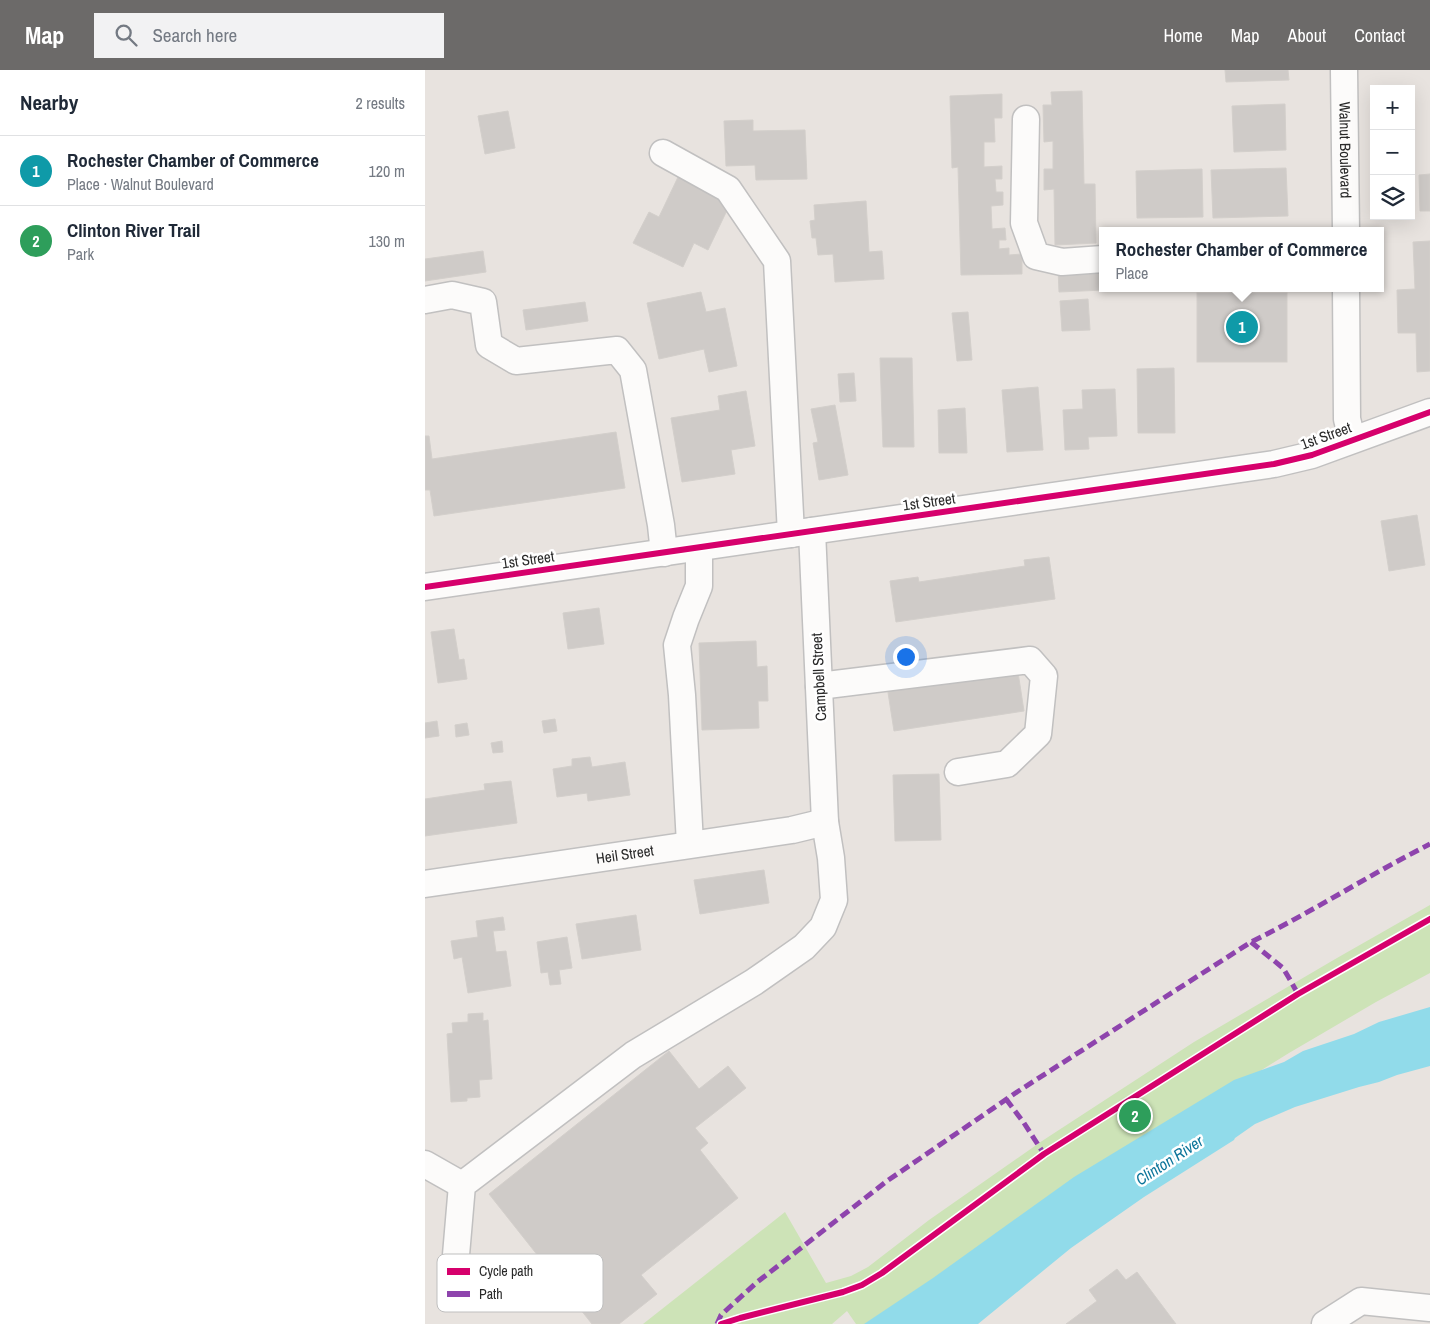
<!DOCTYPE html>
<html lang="en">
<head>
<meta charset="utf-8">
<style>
  body { margin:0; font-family:"Archivo Narrow",sans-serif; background:#f2f2f3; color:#1f2937 }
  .controls { position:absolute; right:15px; top:15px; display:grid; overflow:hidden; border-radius:0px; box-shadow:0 5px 20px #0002 }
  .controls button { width:45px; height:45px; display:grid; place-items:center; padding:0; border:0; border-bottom:1px solid #e0e1e3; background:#fff; color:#1f2937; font:25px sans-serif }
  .you { position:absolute; left:480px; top:586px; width:18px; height:18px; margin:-12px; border:4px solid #fff; border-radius:50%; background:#1a73e8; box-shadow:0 0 0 8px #1a73e833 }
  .badge { display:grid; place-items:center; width:32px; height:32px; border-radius:50%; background:#6c6a69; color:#fff; font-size:16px; font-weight:700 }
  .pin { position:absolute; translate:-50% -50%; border:2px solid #fff; box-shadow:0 1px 5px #0006 }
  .popup { position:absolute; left:674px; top:157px; width:285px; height:65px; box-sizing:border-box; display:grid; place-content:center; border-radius:0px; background:#fff; filter:drop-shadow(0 1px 4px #0005); font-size:16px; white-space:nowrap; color:#747a83 }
  .popup b { font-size:19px; color:#1f2937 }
  .popup::after { content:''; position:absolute; left:50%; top:100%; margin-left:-10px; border:10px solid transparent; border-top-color:#fff }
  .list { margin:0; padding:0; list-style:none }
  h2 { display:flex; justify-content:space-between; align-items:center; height:65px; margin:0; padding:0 20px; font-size:21px }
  h2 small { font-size:16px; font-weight:400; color:#747a83 }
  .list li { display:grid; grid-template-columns:32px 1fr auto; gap:15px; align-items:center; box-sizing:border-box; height:70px; padding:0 20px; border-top:1px solid #e0e1e3 }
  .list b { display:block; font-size:19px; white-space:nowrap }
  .list p { margin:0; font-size:16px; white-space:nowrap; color:#747a83 }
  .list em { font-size:16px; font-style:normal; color:#747a83 }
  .icon { flex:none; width:28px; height:28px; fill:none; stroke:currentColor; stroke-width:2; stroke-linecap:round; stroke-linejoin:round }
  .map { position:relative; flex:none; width:1005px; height:1254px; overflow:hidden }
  header { display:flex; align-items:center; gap:30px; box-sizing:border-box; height:70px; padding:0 25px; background:#6c6a69; color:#fff }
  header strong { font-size:24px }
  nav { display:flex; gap:28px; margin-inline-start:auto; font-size:18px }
  .search { width:350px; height:45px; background:#f2f2f3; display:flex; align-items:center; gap:12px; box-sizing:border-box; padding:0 18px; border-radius:0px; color:#747a83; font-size:19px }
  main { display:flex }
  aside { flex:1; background:#fff }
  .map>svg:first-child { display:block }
</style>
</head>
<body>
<header>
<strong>Map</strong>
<div class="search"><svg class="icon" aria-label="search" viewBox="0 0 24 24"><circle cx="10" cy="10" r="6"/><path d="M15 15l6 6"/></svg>Search here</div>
<nav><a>Home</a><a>Map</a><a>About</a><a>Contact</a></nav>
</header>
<main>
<aside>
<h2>Nearby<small>2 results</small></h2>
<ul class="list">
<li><span class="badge" style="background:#0f9aa8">1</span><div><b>Rochester Chamber of Commerce</b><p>Place · Walnut Boulevard</p></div><em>120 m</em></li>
<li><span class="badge" style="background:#2e9e5b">2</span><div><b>Clinton River Trail</b><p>Park</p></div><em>130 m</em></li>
</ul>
</aside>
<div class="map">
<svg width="1005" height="1254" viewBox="0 0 1005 1254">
  <rect width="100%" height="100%" fill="#e8e3df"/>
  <!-- green -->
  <polygon fill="#cde3b7" points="1005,835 1005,903 951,932 864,983 803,1021 464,1254 431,1254 422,1241 407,1254 218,1254 360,1142 401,1213 426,1206 443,1197 504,1150 617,1071 769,972 912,888"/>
  <!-- water -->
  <polygon fill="#91dbea" points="1005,937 1005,996 972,1005 954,1012 934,1017 870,1037 830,1054 810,1068 809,1070 719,1127 646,1178 553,1254 439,1254 508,1208 649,1107 809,1010 859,992 878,981 929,964 954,952"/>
  <!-- building -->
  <g fill="#cfcbc8" stroke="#d3cfcb">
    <polygon points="800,0 863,0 864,10 801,12"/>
    <polygon points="657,21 659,114 670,114 671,173 630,175 629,119 619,120 619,99 628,99 628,71 619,72 618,35 627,35 626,22"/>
    <polygon points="577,24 577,48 569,48 570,72 559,72 559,97 577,96 577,109 570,109 571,122 578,122 578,135 566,136 567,159 580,158 581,170 574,170 574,179 584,178 584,185 597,184 597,204 536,205 533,97 527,98 525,26"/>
    <polygon points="860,34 861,80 809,82 807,36"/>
    <polygon points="83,41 90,78 60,84 53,46"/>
    <polygon points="328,50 328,61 380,60 382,109 331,110 330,95 301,96 299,51"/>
    <polygon points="861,98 863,146 788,148 786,100"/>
    <polygon points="777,99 778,147 712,148 711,101"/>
    <polygon points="1005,104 1005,141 995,141 994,105"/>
    <polygon points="254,105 307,130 283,180 269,173 258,197 208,173 224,142 234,147"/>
    <polygon points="441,131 444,182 457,181 459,209 410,212 408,184 393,185 391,168 387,168 385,151 390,150 389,135"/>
    <polygon points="1005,171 1005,301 992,302 991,263 973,263 972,220 990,219 988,172"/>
    <polygon points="58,181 61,202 0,211 0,189"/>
    <polygon points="678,198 678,218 702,218 702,219 634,222 633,199"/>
    <polygon points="276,222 281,242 300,238 312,296 284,302 279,279 234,289 222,233"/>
    <rect x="772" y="223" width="90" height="69"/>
    <polygon points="663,229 665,260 637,261 635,231"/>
    <polygon points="160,232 163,251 101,260 98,240"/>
    <polygon points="543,242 547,290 532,291 527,243"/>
    <polygon points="455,288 487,288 489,377 458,377"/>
    <polygon points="749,298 750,363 713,363 712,299"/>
    <polygon points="429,303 431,331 415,332 413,304"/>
    <polygon points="613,317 618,380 582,382 577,320"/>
    <polygon points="690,319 692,366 663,367 664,379 640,380 638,340 658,339 657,320"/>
    <polygon points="321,321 330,376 306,380 310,404 257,412 246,348 295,340 293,326"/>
    <polygon points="410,335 423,405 394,410 388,373 393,372 386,339"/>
    <polygon points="540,338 542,383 514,383 513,340"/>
    <polygon points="191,362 200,418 9,446 5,420 0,420 0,366 4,366 7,389"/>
    <polygon points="992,445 1000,495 964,501 956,451"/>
    <polygon points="624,487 630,529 471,552 465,511 493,507 494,512 600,496 599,490"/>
    <polygon points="174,538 179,574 143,579 138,543"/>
    <polygon points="29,559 34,590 39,589 42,609 13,613 6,562"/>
    <polygon points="331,571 332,597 342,596 343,631 333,631 334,658 277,660 274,573"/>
    <polygon points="592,596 599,641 469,661 462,616"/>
    <polygon points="130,649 132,661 119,663 117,651"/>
    <polygon points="12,651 14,666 0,668 0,653"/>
    <polygon points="42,653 44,665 31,667 30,655"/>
    <polygon points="77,671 78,682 68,683 66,673"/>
    <polygon points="165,687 167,697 200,692 205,725 163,731 162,723 132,727 128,699 147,696 147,689"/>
    <polygon points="514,704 516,770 470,771 468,705"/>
    <polygon points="86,711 92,753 0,766 0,729 60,720 59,714"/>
    <polygon points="339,800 344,833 275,844 269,810"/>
    <polygon points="211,845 216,880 157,889 151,854"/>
    <polygon points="78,847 80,860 68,861 71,882 81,881 86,916 43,923 37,887 29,889 26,871 53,867 51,851"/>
    <polygon points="142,867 147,898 134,900 136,914 125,915 123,902 116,903 112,872"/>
    <polygon points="58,943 58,951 63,950 67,1009 54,1010 55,1027 42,1028 42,1031 26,1032 22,964 28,963 27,953 43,952 43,944"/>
    <polygon points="244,981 274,1019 303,996 321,1018 270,1058 283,1073 275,1080 313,1128 216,1205 232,1224 194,1254 167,1254 64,1124"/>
    <polygon points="692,1199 701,1210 712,1202 751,1254 641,1254 672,1231 664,1220"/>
  </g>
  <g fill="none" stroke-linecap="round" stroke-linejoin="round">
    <!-- minor casing -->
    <g stroke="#c1c0c0" stroke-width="29">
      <g id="minor">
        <path id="s1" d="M 919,0 L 921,161"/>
        <polyline points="601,49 599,153 611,186 637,192 678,189"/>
        <polyline points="238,83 303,119 352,191 366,464"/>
        <polyline points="921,218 922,349 927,369"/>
        <polyline points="0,230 27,225 58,232 64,275 91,291 192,280 208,300 236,455 239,483"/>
        <polyline points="0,517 849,394 887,385 1005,342"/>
        <polyline points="394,616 605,590 619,606 613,664 582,694 533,702"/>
        <polyline points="265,774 257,625 252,575 261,548 274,516 274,478"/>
        <path id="s2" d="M 0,814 L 367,760 L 400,752"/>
        <polyline points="0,1094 37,1115"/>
        <polyline points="31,1185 37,1115 208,985 329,912 379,877 398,857 409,830 406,788 400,752 387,461"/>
        <polyline points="900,1254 936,1231 1005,1238"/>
      </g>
    </g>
    <!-- minor -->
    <use href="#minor" stroke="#fcfbfa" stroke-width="26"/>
    <!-- quiet -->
    <g stroke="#8e44ad" stroke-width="5" stroke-dasharray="10 5" stroke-linecap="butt">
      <polyline points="826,872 858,898 864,908 873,924"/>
      <polyline points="581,1029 599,1053 619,1084"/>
      <path d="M 292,1254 L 296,1245 L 331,1213 L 462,1111 L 592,1022 L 826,872 C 887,842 944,805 1005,774"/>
    </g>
    <!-- cycleway casing -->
    <g stroke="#fff" stroke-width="9">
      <g id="cycleway">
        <polyline points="0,517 849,394 887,385 1005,342"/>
        <polyline points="296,1254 315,1248 418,1222 437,1215 457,1203 619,1084 873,924 1005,849"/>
      </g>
    </g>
    <!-- cycleway -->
    <use href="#cycleway" stroke="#d6006c" stroke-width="6"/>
  </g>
  <g text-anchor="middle" stroke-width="5" stroke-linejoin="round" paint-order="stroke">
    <!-- street labels -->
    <g font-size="15" fill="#292929" stroke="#fff">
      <text dy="5" stroke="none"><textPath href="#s1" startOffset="80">Walnut Boulevard</textPath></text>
      <text transform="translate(901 366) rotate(-20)" y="5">1st Street</text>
      <text transform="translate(504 432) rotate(-8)" y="5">1st Street</text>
      <text transform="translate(103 490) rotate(-8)" y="5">1st Street</text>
      <text transform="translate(394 607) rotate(-93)" y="5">Campbell Street</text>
      <text dy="5" stroke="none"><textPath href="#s2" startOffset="202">Heil Street</textPath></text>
    </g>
    <!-- water labels -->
    <g font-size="16" font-style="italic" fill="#0c759a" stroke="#fff">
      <text transform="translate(744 1090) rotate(-33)" y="6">Clinton River</text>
    </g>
  </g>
  <!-- legend -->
  <rect x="12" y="1184" width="166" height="58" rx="8" fill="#fff" stroke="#bfbfbf" stroke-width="1"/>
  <rect x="22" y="1198" width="23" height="7" fill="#d6006c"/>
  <rect x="22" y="1221" width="23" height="6" fill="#8e44ad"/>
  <g font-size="14" fill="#292929">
    <text x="54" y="1206">Cycle path</text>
    <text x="54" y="1229">Path</text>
  </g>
</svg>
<div class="controls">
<button>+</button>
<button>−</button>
<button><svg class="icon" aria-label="layers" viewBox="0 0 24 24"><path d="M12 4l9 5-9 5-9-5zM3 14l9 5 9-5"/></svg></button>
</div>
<div class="you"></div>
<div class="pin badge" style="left:817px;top:257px;background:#0f9aa8">1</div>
<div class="popup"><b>Rochester Chamber of Commerce</b>Place</div>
<div class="pin badge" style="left:710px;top:1046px;background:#2e9e5b">2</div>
</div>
</main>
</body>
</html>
